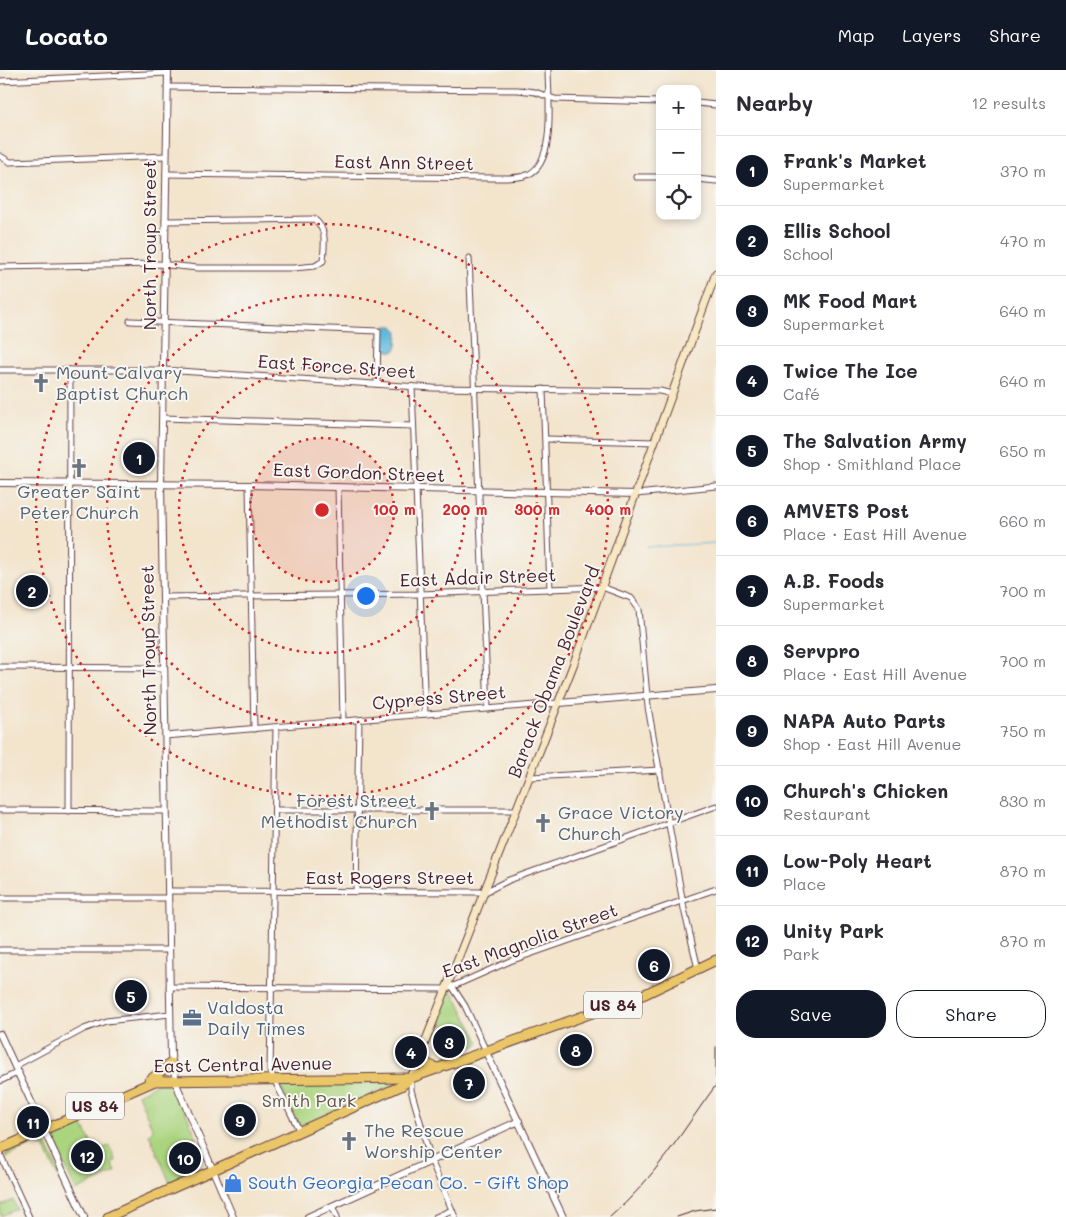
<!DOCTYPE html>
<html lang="en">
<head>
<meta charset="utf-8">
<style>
  body { margin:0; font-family:Mali,sans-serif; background:#f2f2f3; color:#2b2b33 }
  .controls { position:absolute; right:15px; top:15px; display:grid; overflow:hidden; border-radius:10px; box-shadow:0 2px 8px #0003 }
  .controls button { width:45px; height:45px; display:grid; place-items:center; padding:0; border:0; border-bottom:1px solid #e1e1e2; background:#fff; color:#2b2b33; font:25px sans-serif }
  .you { position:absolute; left:365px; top:525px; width:18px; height:18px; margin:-12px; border:4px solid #fff; border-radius:50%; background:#1a73e8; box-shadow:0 0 0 8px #1a73e833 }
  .badge { display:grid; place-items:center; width:32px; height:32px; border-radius:50%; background:#111827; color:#fff; font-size:16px; font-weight:700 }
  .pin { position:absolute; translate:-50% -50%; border:2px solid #fff; box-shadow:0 1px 5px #0006 }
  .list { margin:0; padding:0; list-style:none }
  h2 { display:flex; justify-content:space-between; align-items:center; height:65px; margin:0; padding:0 20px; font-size:21px }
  h2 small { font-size:16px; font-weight:400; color:#7c7c81 }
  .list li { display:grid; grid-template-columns:32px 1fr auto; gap:15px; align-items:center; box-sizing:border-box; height:70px; padding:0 20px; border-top:1px solid #e1e1e2 }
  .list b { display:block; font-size:19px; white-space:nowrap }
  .list p { margin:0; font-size:16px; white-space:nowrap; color:#7c7c81 }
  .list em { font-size:16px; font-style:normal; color:#7c7c81 }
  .actions { display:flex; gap:10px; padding:15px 20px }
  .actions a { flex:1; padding:11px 0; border:1px solid #111827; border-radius:20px; text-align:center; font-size:18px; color:#111827 }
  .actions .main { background:#111827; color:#fff }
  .icon { flex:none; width:28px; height:28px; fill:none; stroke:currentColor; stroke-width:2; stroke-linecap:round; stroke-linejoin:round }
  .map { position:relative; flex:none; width:716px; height:1147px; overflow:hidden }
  header { display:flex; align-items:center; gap:30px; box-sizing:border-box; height:70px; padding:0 25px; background:#111827; color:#fff }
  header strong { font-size:24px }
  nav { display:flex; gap:28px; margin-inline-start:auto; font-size:18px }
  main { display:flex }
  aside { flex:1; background:#fff }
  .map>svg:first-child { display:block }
</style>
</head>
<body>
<header>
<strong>Locato</strong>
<nav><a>Map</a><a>Layers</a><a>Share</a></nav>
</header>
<main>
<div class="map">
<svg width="716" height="1147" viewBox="0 0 716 1147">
  <rect width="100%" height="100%" fill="#f6f6f2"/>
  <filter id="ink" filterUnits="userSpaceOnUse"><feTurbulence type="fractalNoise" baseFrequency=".02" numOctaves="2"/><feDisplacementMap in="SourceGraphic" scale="10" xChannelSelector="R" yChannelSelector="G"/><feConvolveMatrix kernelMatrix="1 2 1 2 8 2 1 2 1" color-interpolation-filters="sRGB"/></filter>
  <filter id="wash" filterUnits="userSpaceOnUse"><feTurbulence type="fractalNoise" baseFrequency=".0096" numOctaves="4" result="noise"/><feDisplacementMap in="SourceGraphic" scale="20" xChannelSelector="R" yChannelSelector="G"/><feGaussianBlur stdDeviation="1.12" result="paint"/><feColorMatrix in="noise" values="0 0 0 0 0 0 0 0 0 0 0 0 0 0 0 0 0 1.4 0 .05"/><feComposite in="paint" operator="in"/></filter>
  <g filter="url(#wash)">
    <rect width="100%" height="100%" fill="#f3e4cc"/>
    <!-- green -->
    <g fill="#abd47f" stroke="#7a7a55">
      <polygon points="453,922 479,971 478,975 448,988 445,986 459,981 440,949 433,968 430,966 447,923"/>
      <polygon points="401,1012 302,1055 298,1053 280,1015"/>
      <polygon points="158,1013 172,1014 174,1016 197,1068 171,1080 183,1109 171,1115 149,1064 153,1060 138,1024"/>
      <polygon points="80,1049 95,1081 109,1076 116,1091 112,1093 116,1102 76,1121 50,1062"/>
      <polygon points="42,1065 62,1108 60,1112 44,1076 39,1076 37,1073 6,1087 5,1084"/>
      <polygon points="13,1130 17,1139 1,1146 0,1136"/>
    </g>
    <!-- water -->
    <polygon fill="#5eb8db" stroke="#546c83" points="386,256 393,256 398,261 397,276 394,282 383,280 383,261"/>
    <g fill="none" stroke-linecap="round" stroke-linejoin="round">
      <!-- stream -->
      <g stroke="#5eb8db" stroke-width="1">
        <polyline points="647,477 716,473"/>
        <polyline points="715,616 716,611"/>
      </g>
    </g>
  </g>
  <g filter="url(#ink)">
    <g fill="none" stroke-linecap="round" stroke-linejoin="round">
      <!-- minor casing -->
      <g stroke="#633d43" stroke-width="7">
        <g id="minor">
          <polyline points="0,11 168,3"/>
          <polyline points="167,17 518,20 535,22 555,29 660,32"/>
          <polyline points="697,33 716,35"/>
          <polyline points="0,86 10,92 166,86"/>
          <path d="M 166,104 L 492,108 C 504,108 517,109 527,105 C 557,94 548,27 548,0"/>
          <polyline points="636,107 660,107"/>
          <polyline points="697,109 716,111"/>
          <polyline points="469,188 488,639"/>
          <path d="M 0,197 L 158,194 L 198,198 L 294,198 L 315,196 L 323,191 C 324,175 328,160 314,149 L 165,151"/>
          <polyline points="130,251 378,261 377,314"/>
          <polyline points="0,300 164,300 433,318 660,321 672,324"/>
          <polyline points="412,317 425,644"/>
          <polyline points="543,319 550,520"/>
          <polyline points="163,348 413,356"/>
          <polyline points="546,369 655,372"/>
          <polyline points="249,415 254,659"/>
          <polyline points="338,417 343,651"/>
          <polyline points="636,424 716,416"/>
          <polyline points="163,527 420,524 602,517 631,528 639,539 648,637 684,839 698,899"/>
          <polyline points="0,597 164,598"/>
          <polyline points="276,657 270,1001 299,1060"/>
          <polyline points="165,666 559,633"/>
          <polyline points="531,707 660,700"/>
          <polyline points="0,740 166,741"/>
          <polyline points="275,740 517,740"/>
          <polyline points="69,741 70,300"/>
          <polyline points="168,821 485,822 509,810 716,736"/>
          <polyline points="356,822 359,650"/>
          <polyline points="0,828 168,828"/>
          <polyline points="0,880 168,880"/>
          <polyline points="452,916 465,936 486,981"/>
          <polyline points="169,917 447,919 510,891 716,819"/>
          <polyline points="15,996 84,959 106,951 170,944"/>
          <polyline points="411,1008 411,1020 431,1090 455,1147"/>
          <polyline points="0,1011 19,1002"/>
          <polyline points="0,1084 29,1147"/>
          <polyline points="332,1136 337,1147"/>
          <polyline points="436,1147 452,1140"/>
        </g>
      </g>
      <!-- tertiary casing -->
      <g stroke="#633d43" stroke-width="8">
        <g id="tertiary">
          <polyline points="168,0 161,414 171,986 177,1016 233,1147"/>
          <polyline points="0,413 249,415 636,424"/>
          <polyline points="559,633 716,620"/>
          <polyline points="0,964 84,1147"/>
          <polyline points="486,982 563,1147"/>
          <polyline points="308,1147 519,1051"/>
        </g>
      </g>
      <!-- secondary casing -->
      <g stroke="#633d43" stroke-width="9">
        <polyline id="secondary" points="411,1008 574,593 716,203"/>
      </g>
      <!-- trunk casing -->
      <g stroke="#633d43" stroke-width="11">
        <g id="trunk">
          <polyline points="421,983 427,994 439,999"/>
          <polyline points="149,1011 171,993"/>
          <polyline points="0,1079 155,1011 411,1008"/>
          <polyline points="108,1147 401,1016 411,1008 645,924 716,890"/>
        </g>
      </g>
      <!-- minor -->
      <use href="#minor" stroke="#fff" stroke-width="5"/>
      <!-- tertiary -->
      <use href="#tertiary" stroke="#fff" stroke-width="6"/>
      <!-- secondary -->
      <use href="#secondary" stroke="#f7e8c3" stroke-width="7"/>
      <!-- trunk -->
      <use href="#trunk" stroke="#eac669" stroke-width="9"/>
      <!-- rail -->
      <g stroke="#4a1f2b" stroke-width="1">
        <polyline points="716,977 716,1008"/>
        <path d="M 610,1147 C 653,1111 683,1060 716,1015"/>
        <polyline points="677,1147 695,1141 716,1138"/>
      </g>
    </g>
  </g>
  <!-- distance rings -->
  <circle cx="322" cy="440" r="72" fill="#d62828" fill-opacity=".12"/>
  <g fill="none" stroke="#d62828" stroke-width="2.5" stroke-dasharray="2.5 5">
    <circle cx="322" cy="440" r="72"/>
    <circle cx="322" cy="440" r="143"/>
    <circle cx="322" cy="440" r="215"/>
    <circle cx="322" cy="440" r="286"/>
  </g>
  <!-- icons -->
  <defs>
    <g id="church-bare" transform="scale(1.5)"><path d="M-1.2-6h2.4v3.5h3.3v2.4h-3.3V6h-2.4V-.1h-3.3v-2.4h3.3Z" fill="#6b7280" stroke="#f6f6f2" stroke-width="2.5" paint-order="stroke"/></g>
    <g id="office-bare" transform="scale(1.5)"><path d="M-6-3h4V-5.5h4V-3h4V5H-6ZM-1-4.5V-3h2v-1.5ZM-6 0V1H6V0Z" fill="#5c6f8a" stroke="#f6f6f2" stroke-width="2.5" paint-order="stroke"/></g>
    <g id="shop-bare" transform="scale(1.5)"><path d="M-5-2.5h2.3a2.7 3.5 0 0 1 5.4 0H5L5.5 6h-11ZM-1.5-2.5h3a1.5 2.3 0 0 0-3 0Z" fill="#3f7fe0" stroke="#f6f6f2" stroke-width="2.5" paint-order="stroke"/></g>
  </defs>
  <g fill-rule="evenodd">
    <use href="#church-bare" x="41" y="313"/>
    <use href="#church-bare" x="79" y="398"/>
    <use href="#church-bare" x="432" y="741"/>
    <use href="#church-bare" x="543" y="753"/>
    <use href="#office-bare" x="192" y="948"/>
    <use href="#church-bare" x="349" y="1071"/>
    <use href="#shop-bare" x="233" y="1113"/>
  </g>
  <g text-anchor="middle" stroke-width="4" stroke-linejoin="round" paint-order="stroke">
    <!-- shield labels -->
    <g fill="#f6f6f2" stroke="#7e6067" stroke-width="1">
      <rect x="584" y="921.5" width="58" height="27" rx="4"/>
      <rect x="66" y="1022.5" width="58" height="27" rx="4"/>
    </g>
    <g font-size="16" font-weight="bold" fill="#4a1f2b">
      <text x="613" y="941">US 84</text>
      <text x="95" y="1042">US 84</text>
    </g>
    <!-- street labels -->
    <g font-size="18" fill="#4a1f2b" stroke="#f6f6f2">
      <text transform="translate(404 93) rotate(1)" y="6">East Ann Street</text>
      <text transform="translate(150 175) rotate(-90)" y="6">North Troup Street</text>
      <text transform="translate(337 297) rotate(4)" y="6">East Force Street</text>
      <text transform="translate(359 403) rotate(2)" y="6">East Gordon Street</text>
      <text transform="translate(478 508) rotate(-2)" y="6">East Adair Street</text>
      <text transform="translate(149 580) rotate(-91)" y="6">North Troup Street</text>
      <text transform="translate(554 602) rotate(-69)" y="6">Barack Obama Boulevard</text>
      <text transform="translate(439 628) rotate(-5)" y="6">Cypress Street</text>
      <text x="390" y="814">East Rogers Street</text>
      <text transform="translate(530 871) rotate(-20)" y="6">East Magnolia Street</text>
      <text transform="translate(243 995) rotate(-1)" y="6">East Central Avenue</text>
    </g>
    <!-- worship labels -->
    <g font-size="18" fill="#5b616d" stroke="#f6f6f2" text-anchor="start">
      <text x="56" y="309">Mount Calvary<tspan x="56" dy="21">Baptist Church</tspan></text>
      <text x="79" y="428" text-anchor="middle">Greater Saint<tspan x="79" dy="21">Peter Church</tspan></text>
      <text x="417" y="737" text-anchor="end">Forest Street<tspan x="417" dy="21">Methodist Church</tspan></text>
      <text x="558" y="749">Grace Victory<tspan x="558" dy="21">Church</tspan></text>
      <text x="364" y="1067">The Rescue<tspan x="364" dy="21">Worship Center</tspan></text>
    </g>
    <!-- service labels -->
    <g font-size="18" fill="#4e5e75" stroke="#f6f6f2" text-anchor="start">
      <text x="207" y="944">Valdosta<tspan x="207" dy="21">Daily Times</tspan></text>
    </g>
    <!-- park labels -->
    <g font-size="18" fill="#675544" stroke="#f6f6f2">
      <text x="309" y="1037">Smith Park</text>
    </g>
    <!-- shop labels -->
    <g font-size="18" fill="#366cbe" stroke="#f6f6f2" text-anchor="start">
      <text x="248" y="1119">South Georgia Pecan Co. - Gift Shop</text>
    </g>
  </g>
  <circle cx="322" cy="440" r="8" fill="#d62828" stroke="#f6f6f2" stroke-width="2.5"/>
  <g font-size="15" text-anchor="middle" font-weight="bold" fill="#d62828" stroke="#f6f6f2" stroke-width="4" stroke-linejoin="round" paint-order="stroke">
    <text x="394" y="445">100 m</text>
    <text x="465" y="445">200 m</text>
    <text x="537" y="445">300 m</text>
    <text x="608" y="445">400 m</text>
  </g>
</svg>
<div class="controls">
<button>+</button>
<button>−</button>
<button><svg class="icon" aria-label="locate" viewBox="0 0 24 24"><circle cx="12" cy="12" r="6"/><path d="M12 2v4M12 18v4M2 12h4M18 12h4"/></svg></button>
</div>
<div class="you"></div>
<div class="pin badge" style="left:139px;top:388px">1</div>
<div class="pin badge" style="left:32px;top:521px">2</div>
<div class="pin badge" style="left:449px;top:972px">3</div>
<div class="pin badge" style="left:411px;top:982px">4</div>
<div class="pin badge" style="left:131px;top:926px">5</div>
<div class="pin badge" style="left:654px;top:895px">6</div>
<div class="pin badge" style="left:469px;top:1013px">7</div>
<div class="pin badge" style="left:576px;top:980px">8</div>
<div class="pin badge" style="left:240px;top:1050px">9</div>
<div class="pin badge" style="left:185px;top:1088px">10</div>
<div class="pin badge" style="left:33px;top:1052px">11</div>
<div class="pin badge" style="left:87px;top:1086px">12</div>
</div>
<aside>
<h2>Nearby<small>12 results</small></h2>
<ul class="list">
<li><span class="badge">1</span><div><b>Frank's Market</b><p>Supermarket</p></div><em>370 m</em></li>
<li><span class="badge">2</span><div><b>Ellis School</b><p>School</p></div><em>470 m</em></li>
<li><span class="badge">3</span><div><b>MK Food Mart</b><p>Supermarket</p></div><em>640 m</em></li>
<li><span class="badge">4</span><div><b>Twice The Ice</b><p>Café</p></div><em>640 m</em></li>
<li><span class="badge">5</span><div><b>The Salvation Army</b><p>Shop · Smithland Place</p></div><em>650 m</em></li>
<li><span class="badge">6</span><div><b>AMVETS Post</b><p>Place · East Hill Avenue</p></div><em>660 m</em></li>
<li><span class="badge">7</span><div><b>A.B. Foods</b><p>Supermarket</p></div><em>700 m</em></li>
<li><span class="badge">8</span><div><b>Servpro</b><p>Place · East Hill Avenue</p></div><em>700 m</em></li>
<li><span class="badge">9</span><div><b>NAPA Auto Parts</b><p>Shop · East Hill Avenue</p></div><em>750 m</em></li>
<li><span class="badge">10</span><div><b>Church's Chicken</b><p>Restaurant</p></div><em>830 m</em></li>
<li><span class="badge">11</span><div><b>Low-Poly Heart</b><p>Place</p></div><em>870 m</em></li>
<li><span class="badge">12</span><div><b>Unity Park</b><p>Park</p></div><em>870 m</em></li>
</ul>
<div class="actions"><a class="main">Save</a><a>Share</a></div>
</aside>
</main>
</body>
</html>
